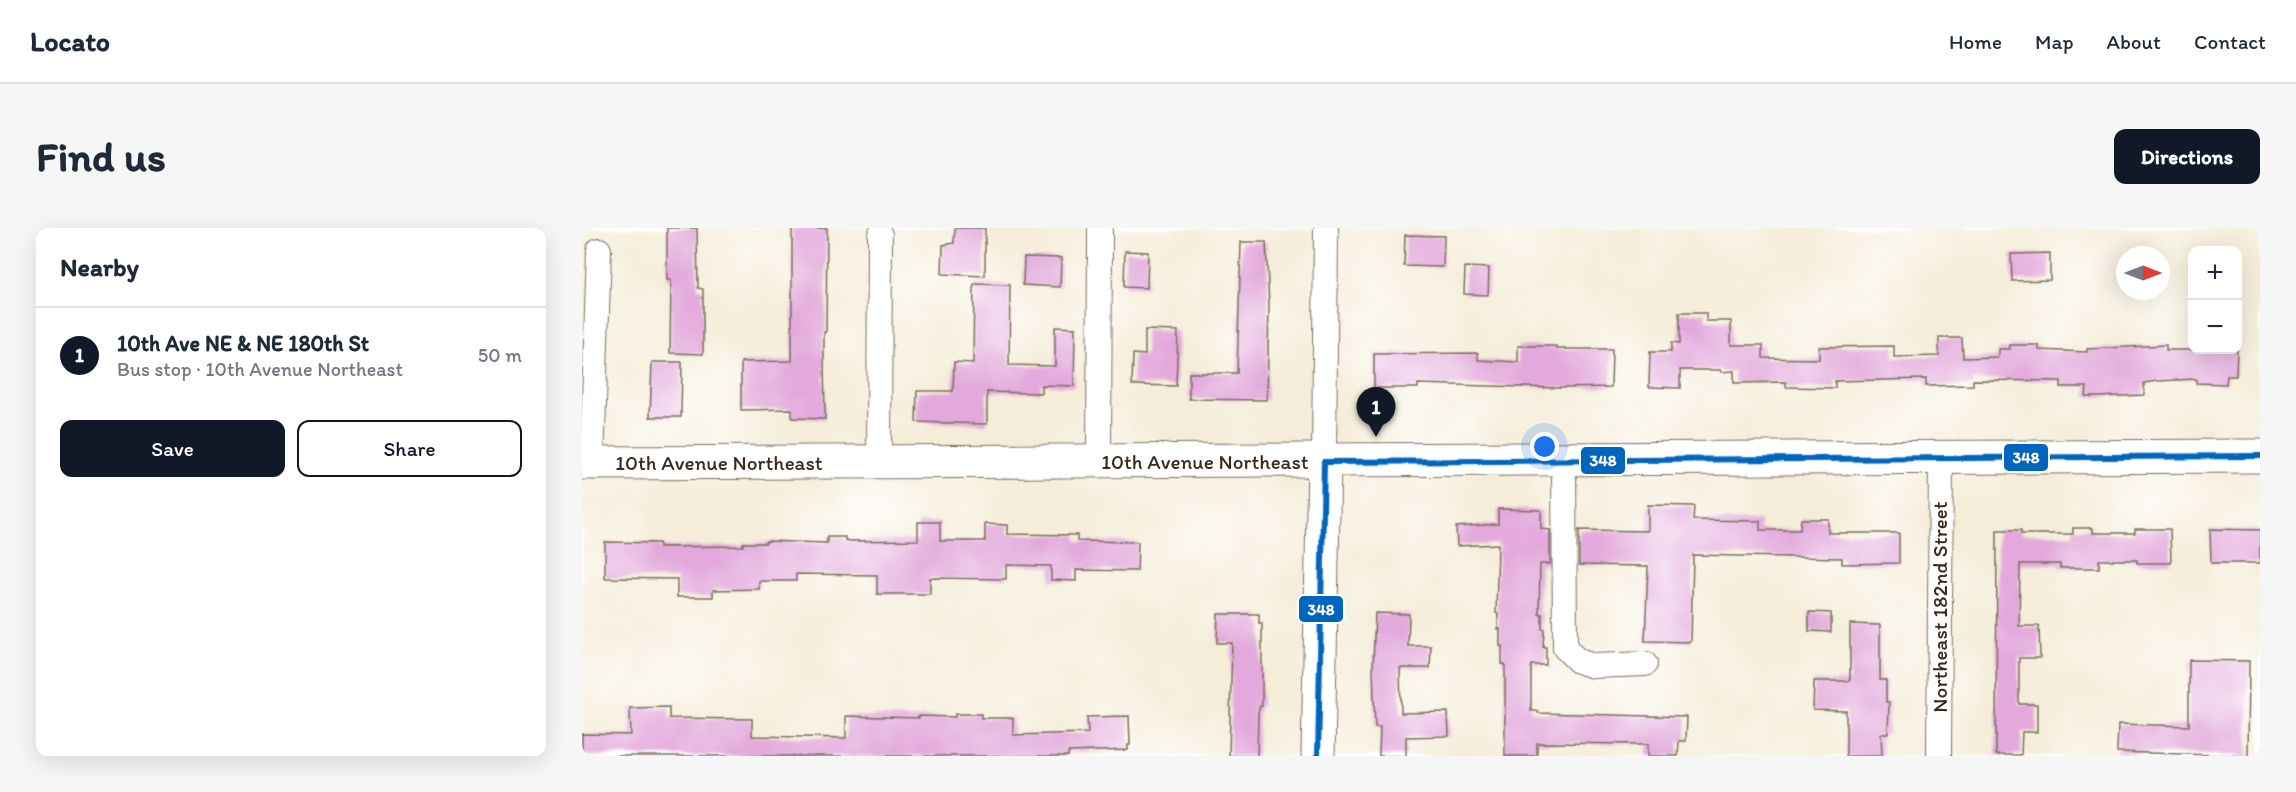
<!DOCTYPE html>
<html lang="en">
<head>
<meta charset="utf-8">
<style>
  body { margin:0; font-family:Itim,sans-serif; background:#f6f6f7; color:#1f2937 }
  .controls { position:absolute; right:18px; top:18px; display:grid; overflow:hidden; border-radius:12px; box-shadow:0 6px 24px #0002 }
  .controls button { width:54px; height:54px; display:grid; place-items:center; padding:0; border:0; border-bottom:2px solid #e0e1e3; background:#fff; color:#1f2937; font:30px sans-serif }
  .compass { position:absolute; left:1534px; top:18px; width:54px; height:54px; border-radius:50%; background:#fff; box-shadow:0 6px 24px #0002; rotate:90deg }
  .you { position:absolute; left:963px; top:219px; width:21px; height:21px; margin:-15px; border:4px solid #fff; border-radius:50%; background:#1a73e8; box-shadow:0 0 0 9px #1a73e833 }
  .badge { display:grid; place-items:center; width:39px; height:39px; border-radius:50%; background:#111827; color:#fff; font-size:20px; font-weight:700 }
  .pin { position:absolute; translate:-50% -50px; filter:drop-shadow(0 2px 3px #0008) }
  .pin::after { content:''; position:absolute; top:32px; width:21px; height:18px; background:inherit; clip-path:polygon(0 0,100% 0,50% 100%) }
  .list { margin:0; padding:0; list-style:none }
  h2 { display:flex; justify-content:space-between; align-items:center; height:78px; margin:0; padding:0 24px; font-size:26px }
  h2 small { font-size:20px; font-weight:400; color:#747a83 }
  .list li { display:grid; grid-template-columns:39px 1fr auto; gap:18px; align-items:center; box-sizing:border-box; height:96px; padding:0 24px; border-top:2px solid #e0e1e3 }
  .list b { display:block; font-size:22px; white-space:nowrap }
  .list p { margin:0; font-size:20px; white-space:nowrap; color:#747a83 }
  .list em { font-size:20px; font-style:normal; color:#747a83 }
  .actions { display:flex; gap:12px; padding:18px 24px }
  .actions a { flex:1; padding:14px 0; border:2px solid #111827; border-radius:12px; text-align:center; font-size:21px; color:#111827 }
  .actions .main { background:#111827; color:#fff }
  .map { position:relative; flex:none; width:1678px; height:528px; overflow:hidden; border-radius:12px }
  header { display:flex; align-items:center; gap:36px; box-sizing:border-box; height:84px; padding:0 30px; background:#fff; border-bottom:2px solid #e0e1e3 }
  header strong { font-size:28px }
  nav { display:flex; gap:33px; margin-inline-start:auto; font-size:21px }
  .intro { display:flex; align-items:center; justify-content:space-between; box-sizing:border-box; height:144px; padding:0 36px }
  h1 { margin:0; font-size:42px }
  .button { padding:15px 27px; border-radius:12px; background:#111827; color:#fff; font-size:21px; font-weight:700 }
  main { display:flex; gap:36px; padding:0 36px }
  aside { flex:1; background:#fff; border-radius:12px; box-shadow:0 6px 24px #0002 }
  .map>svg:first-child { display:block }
</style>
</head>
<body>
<header>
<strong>Locato</strong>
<nav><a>Home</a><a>Map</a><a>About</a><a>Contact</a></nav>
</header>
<div class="intro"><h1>Find us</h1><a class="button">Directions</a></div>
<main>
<aside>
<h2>Nearby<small></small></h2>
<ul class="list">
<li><span class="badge">1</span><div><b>10th Ave NE &amp; NE 180th St</b><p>Bus stop · 10th Avenue Northeast</p></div><em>50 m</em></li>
</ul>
<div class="actions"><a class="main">Save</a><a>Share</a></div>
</aside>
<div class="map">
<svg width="1678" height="528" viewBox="0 0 1678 528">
  <rect width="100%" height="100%" fill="#fff"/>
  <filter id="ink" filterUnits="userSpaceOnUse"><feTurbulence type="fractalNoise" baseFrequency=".0167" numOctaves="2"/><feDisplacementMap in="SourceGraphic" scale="12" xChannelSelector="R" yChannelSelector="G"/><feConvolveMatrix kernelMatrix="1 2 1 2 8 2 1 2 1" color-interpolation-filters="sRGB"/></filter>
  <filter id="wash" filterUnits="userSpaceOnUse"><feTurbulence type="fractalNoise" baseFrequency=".008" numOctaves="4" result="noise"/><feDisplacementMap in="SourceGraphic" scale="24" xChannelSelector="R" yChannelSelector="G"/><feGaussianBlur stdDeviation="1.35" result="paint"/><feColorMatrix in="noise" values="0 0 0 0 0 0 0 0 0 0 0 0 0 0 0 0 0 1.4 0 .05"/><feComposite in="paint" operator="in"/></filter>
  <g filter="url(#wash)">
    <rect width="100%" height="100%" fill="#f5edd9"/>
    <g id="blocks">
      <!-- building -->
      <g fill="#e3a9dc">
        <polygon points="85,0 115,0 116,60 121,61 121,126 88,125 89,52 85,52"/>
        <polygon points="210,0 245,0 244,104 242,104 242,129 243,191 210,190 210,181 159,182 159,134 210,133"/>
        <polygon points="373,0 403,0 403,48 360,46 361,17 372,15"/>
        <polygon points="823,7 862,8 861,39 822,38"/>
        <polygon points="659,14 684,14 687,77 685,172 607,171 607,145 655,145"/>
        <polygon points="543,23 566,24 565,60 542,59"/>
        <polygon points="1468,25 1468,52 1430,53 1429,26"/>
        <polygon points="442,29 479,30 478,59 441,57"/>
        <polygon points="883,39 907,40 906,67 882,66"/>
        <polygon points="392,56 428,57 427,137 473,138 473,99 493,100 492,158 459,157 459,165 405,164 405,196 334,194 335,163 371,163 372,134 391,135"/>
        <polygon points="1097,85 1124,85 1124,93 1149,93 1149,117 1181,117 1181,130 1237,131 1237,119 1312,118 1312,129 1357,128 1357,110 1380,110 1381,130 1416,129 1416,121 1428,121 1428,117 1457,117 1457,122 1505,124 1505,121 1584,117 1584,122 1655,122 1654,148 1645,148 1644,156 1614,155 1614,151 1575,153 1562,155 1562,167 1515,169 1504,169 1505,159 1479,159 1479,153 1391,152 1391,157 1344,158 1344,151 1253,153 1253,160 1204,159 1204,154 1152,155 1152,143 1139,144 1139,142 1098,142 1098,160 1067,159 1068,124 1089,124 1089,115 1097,116"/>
        <polygon points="563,102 596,103 594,158 550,157 551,126 563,127"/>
        <polygon points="936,118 975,118 975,121 1030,121 1029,159 975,160 836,156 836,160 792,160 792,126 896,125 896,132 936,134"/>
        <polygon points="70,134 100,134 99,189 68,189"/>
        <polygon points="1066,277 1112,278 1111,292 1178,293 1178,302 1218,302 1219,291 1246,291 1246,305 1317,305 1317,335 1260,336 1260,330 1111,327 1109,414 1063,413 1066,338 997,337 997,302 1066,303"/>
        <polygon points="916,281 959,282 959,301 968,302 968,336 958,336 957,386 960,386 960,401 962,401 961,419 964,419 964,437 949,437 949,483 956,483 956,485 1105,489 1104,513 1097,513 1096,528 1066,528 1066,516 955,515 955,528 923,528 923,436 920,436 920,418 918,418 918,401 916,401 916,386 914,385 916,316 875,318 874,299 916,296"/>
        <polygon points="336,294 358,294 358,313 403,313 403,296 425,297 425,306 495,307 495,313 556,314 555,343 494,342 494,353 469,352 469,338 424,337 424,351 348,350 348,366 295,366 295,347 214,346 214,353 177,353 177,361 131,362 131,369 95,369 95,351 23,350 23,314 77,315 77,319 161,318 161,315 184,315 184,313 245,315 245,309 263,309 263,312 269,313 336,312"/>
        <polygon points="1491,300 1511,300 1511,305 1553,305 1553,301 1588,301 1589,335 1555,335 1555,332 1517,332 1517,340 1478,340 1478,336 1438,336 1437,398 1457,398 1458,430 1437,430 1437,476 1455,476 1455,504 1440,504 1439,527 1414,527 1415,302 1439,302 1439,306 1491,306"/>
        <polygon points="1628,301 1678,302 1678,335 1629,335"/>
        <polygon points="1227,384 1249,385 1249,404 1227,403"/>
        <polygon points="793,385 827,386 826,418 849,418 848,440 818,440 819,485 866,484 867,508 824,509 824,528 797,528 798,499 793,499 791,439"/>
        <polygon points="636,386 677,386 677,395 680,395 680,478 678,478 676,485 675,528 647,528 650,415 635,415"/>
        <polygon points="1268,396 1298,397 1298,452 1304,452 1304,474 1307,474 1306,506 1299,506 1300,528 1264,528 1264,483 1231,482 1232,453 1266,453 1268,451"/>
        <polygon points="1607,432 1667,433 1666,528 1535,524 1536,496 1607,498"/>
        <polygon points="87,479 87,490 170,491 170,508 264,510 264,488 337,490 337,488 373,489 373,486 399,486 399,490 431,490 431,507 506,505 505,489 547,488 548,517 546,517 546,522 486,524 486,528 0,528 0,506 49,507 48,480"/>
      </g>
    </g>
  </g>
  <g filter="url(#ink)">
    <use href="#blocks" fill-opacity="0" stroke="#7c6e5f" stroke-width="1.5"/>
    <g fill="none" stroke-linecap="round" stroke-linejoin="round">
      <!-- street casing -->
      <g stroke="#7c6e5f" stroke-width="26">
        <g id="street">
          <polyline points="982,232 983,420 996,433 1012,438 1063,436"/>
          <polyline points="517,233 518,2"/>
          <polyline points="297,234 298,7"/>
          <polyline points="742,234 744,0"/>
          <polyline points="10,235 17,22"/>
          <polyline points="1357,528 1359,230"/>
        </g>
      </g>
      <!-- secondary casing -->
      <g stroke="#7c6e5f" stroke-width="35">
        <g id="secondary">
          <polyline points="0,235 1678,228"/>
          <polyline points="736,528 742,234"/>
        </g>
      </g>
      <!-- street -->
      <use href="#street" stroke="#fff" stroke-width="24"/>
      <!-- secondary -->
      <use href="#secondary" stroke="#fff" stroke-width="33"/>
      <!-- bus-1 casing -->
      <g stroke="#fff" stroke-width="10">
        <g id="bus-1">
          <polyline points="742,234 1678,228"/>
          <polyline points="736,528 742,234"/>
        </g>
      </g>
      <!-- bus-1 -->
      <use href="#bus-1" stroke="#0065bd" stroke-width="6"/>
    </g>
  </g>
  <g text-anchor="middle" stroke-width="5" stroke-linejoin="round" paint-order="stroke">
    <!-- street labels -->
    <g font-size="21" fill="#3b2a1e" stroke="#fff">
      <text x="623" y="241">10th Avenue Northeast</text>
      <text x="137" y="242">10th Avenue Northeast</text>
      <text transform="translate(1358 379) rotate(-90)" y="7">Northeast 182nd Street</text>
    </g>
  </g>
  <g stroke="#fff" stroke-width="2">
    <rect x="1421" y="215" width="46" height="29" rx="6" fill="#0065bd"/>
    <rect x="998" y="218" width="46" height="29" rx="6" fill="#0065bd"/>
    <rect x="716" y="367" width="46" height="28" rx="6" fill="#0065bd"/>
  </g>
  <g font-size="16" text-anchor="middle" font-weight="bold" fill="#fff">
    <text x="1444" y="235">348</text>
    <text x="1021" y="238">348</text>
    <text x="739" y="387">348</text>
  </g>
</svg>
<div class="controls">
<button>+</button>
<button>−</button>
</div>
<svg class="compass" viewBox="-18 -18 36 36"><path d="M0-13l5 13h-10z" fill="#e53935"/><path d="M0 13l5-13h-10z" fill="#747a83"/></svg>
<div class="you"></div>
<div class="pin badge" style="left:794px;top:209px">1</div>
</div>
</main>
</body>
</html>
